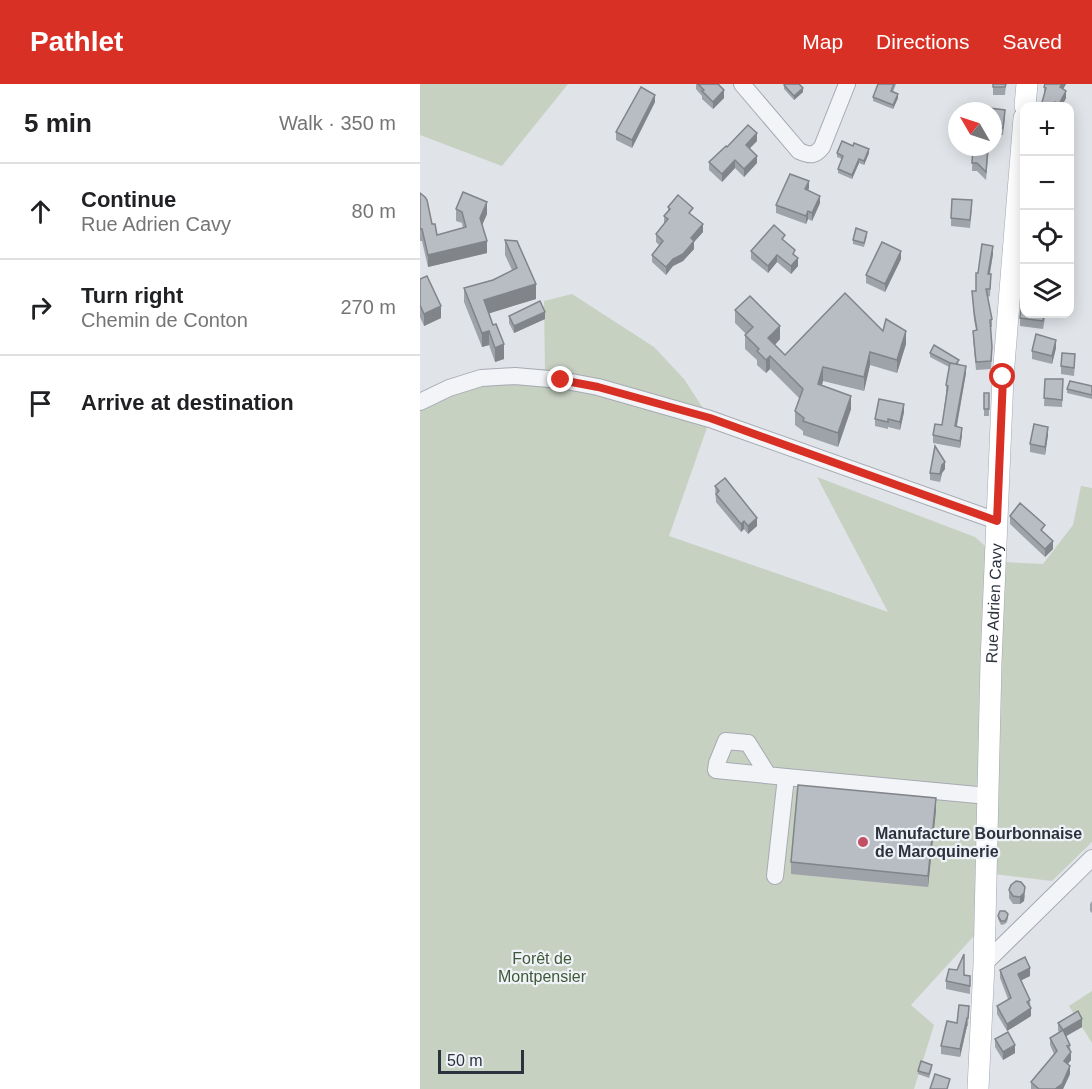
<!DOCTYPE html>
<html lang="en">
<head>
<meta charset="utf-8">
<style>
  body { margin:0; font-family:Arial,sans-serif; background:#f6f6f6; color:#202124 }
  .controls { position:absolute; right:18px; top:18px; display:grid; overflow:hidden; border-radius:12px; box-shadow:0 3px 15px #0003 }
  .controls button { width:54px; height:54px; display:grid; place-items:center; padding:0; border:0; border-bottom:2px solid #e0e0e0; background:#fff; color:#202124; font:30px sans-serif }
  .compass { position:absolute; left:528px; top:18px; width:54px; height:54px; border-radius:50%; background:#fff; box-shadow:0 3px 15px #0003; rotate:309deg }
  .scale { position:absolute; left:18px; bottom:15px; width:86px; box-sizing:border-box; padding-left:6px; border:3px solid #2a323e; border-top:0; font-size:16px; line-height:21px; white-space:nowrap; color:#2a323e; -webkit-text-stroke:4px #eff2f6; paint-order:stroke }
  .stop { position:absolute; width:18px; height:18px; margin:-14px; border:4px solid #d93025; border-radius:50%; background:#fff }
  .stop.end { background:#d93025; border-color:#fff; box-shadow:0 2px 6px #0008 }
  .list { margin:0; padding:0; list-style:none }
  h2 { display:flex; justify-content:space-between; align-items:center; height:78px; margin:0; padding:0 24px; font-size:26px }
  h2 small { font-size:20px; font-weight:400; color:#757577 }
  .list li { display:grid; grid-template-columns:39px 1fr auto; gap:18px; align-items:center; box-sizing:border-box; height:96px; padding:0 24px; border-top:2px solid #e0e0e0 }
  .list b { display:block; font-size:22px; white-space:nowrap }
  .list p { margin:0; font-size:20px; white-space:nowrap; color:#757577 }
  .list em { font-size:20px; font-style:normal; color:#757577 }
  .icon { flex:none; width:33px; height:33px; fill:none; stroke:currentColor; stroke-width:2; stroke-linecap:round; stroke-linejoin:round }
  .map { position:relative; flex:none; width:672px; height:1005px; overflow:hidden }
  header { display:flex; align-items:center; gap:36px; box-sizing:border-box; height:84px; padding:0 30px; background:#d93025; color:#fff }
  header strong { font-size:28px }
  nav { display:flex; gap:33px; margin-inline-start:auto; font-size:21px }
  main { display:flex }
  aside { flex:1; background:#fff }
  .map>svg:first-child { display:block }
</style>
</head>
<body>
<header>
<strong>Pathlet</strong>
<nav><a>Map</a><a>Directions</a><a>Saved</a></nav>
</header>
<main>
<aside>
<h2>5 min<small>Walk · 350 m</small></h2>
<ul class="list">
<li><svg class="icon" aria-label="ahead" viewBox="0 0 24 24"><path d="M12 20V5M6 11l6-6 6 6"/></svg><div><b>Continue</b><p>Rue Adrien Cavy</p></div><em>80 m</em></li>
<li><svg class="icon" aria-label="right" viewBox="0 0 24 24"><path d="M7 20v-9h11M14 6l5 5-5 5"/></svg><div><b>Turn right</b><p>Chemin de Conton</p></div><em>270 m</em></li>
<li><svg class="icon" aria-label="arrive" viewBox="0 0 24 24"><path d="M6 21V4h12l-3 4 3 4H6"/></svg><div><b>Arrive at destination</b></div></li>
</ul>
</aside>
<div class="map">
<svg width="672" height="1005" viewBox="0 0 672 1005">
  <rect width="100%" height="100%" fill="#e0e3e8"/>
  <!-- green -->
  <g fill="#c6d1c2">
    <polygon points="0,0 148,0 82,82 0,51"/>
    <polygon points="152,210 234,263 264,295 290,335 249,452 468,528 397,393 555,453 583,478 623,480 653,441 661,402 672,404 672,758 632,797 574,790 574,830 491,921 514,941 494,1005 0,1005 0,311 68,286 125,285 124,217"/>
    <polygon points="672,907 672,959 649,922"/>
  </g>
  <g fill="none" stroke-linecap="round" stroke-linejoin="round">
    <!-- minor casing -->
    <g stroke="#a6aab2" stroke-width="18">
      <g id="minor">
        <path d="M 322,0 L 379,67 C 390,72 395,72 402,63 L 427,0"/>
        <polyline points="0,318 29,304 61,294 95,292 141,296 178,303 290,335 577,437"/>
        <polyline points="348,691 328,659 306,657 297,679 296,686 366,693 568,712"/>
        <polyline points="355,792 366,693"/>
        <polyline points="564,880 672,774"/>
      </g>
    </g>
    <!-- major casing -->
    <g stroke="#a0a8b3" stroke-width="22">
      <g id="major">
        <polyline points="605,22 607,0"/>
        <path id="s1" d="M 558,1005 L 564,880 L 571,578 L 583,293 L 604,34"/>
      </g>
    </g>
    <!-- minor -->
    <use href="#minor" stroke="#f2f4f7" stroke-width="16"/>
    <!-- major -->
    <use href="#major" stroke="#fff" stroke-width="21"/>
  </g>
  <!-- wall -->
  <g fill="#9ea3a9">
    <polygon points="276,0 298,0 304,14 293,25 282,15 282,12 276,5"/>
    <polygon points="458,0 476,0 473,8 478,14 473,25 453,17 453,13"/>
    <polygon points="573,0 586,0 585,11 573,11"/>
    <polygon points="625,0 646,0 643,5 646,14 642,22 621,22 624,10 624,3"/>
    <polygon points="364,1 381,2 383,8 374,16 364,5"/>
    <polygon points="235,18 212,64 196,56 196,48"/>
    <polygon points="573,27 585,33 583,51 573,50"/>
    <polygon points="337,57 330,64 337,79 324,93 315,84 302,98 289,86 289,78 307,63"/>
    <polygon points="433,62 449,69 444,81 439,79 432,95 418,89 418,85 422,75 417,73 417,69"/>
    <polygon points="553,63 569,63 566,96 557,87 552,87"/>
    <polygon points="389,104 388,107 400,119 392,137 388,135 386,140 356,129 356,121"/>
    <polygon points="0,109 17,151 43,144 42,139 36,137 36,125 67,130 62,141 67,169 8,183 2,157 0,157"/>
    <polygon points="248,123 273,132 283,148 274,158 274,165 263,177 253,182 246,191 232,178 232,171 239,161 236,158 236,150 244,140 244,132 248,127"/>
    <polygon points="552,124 550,144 531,142 531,134"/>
    <polygon points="447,152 444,163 433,160 433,156"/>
    <polygon points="85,156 116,215 69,229 84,275 75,278 69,261 62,263 44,218 44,204 73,196 92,186 85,171"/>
    <polygon points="365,158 375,172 378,182 371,190 357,178 348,189 331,175 331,167"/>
    <polygon points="573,170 570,190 571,190 570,212 568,213 572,235 572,243 570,243 572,271 571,285 556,286 553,254 553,247 556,246 554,236 552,207 556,207 558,189"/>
    <polygon points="481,175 465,208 446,199 446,191"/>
    <polygon points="0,195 21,234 4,242 0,233"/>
    <polygon points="315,226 360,255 355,261 365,271 463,247 486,260 477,289 450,281 444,307 403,297 402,301 431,325 418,363 383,351 383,347 375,341 375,327 380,315 350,285 346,289 337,281 337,276 325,265 325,251 326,250 315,239"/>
    <polygon points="89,232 125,235 94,249 89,239"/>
    <polygon points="600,234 625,234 623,245 600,242"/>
    <polygon points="636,264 632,280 612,275 612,267"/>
    <polygon points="510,269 539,279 538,280 546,289 537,342 542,351 540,364 513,359 513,351 522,341 526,309 526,301 529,283 510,273"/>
    <polygon points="655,278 654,292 641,290 641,282"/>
    <polygon points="625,295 643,303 642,323 624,322"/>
    <polygon points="672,302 672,315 647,309 647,305"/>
    <rect x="564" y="309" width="5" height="23"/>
    <polygon points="484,328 480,346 468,343 468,345 455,342 455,335"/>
    <polygon points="628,351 625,371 610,368 610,360"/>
    <polygon points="525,385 522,389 520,398 510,396 510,389"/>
    <polygon points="295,402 337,442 328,450 324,445 321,448 296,418"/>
    <polygon points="590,432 624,449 633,465 625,473 590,440"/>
    <polygon points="516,726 508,803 371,790 371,778"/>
    <polygon points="589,806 605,811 604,817 600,820 593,820 589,814"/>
    <polygon points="672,817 672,829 670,827 670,820"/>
    <polygon points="578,832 588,834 587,838 585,840 581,841 578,835"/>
    <polygon points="580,886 610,892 601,896 610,916 611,932 587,947 577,930 577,922 588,915 580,894"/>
    <polygon points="544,891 550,892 550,910 526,905 526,897"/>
    <polygon points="549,922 548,942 547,942 540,973 521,970 521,962"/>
    <polygon points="638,939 662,943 646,952 650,961 651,976 647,980 650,990 643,1005 611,1005 611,998 634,970 630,961 630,954 639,948 638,947"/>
    <polygon points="575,955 595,969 583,976 575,963"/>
    <polygon points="512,984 509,994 498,990 498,987"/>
  </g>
  <!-- shaded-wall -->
  <g fill="#818489">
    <polygon points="642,0 646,0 640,11 640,3"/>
    <polygon points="383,4 383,8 374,16 374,12"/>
    <polygon points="304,6 304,14 293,25 293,18"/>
    <polygon points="646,7 646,14 642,22 639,22 639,20"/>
    <polygon points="478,10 478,14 473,25 473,21"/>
    <polygon points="235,11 235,18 212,64 212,56"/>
    <polygon points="337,49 337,57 326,68 326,61"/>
    <polygon points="449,65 449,69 444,81 444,77"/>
    <polygon points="337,72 337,79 324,93 324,85"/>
    <polygon points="439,75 439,79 432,95 432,91"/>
    <polygon points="315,76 315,84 302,98 302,90"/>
    <polygon points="389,97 389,104 385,113 385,105"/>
    <polygon points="400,112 400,119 392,137 392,129"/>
    <polygon points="67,118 67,130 60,146 60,134"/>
    <polygon points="388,127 388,135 386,140 386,132"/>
    <polygon points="283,140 283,148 274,158 274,165 263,177 253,182 246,191 246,183"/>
    <polygon points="67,157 67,169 8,183 8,171"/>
    <polygon points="573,162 573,170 568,198 568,190"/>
    <polygon points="481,167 481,175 465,208 465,200"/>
    <polygon points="357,171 357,178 348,189 348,182"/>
    <polygon points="378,174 378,182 371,190 371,182"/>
    <polygon points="116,200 116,215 64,231 64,216"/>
    <polygon points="21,222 21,234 4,242 4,230"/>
    <polygon points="125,228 125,235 94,249 94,242"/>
    <polygon points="360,242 360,255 348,268 348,254"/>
    <polygon points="69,247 69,261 62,263 62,249"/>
    <polygon points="486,247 486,260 477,289 477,276"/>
    <polygon points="636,256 636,264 632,280 632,272"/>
    <polygon points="84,260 84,275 75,278 75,264"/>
    <polygon points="450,268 450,281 444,307 444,293"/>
    <polygon points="350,272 350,285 346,289 346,276"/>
    <polygon points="546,282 546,289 535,350 535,342"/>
    <polygon points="403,283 403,297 398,313 398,300"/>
    <polygon points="431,312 431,325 418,363 418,349"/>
    <polygon points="484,320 484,328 480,346 480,338"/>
    <polygon points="628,343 628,351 625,371 625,363"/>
    <polygon points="542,344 542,351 540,364 540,357"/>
    <polygon points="525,378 525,385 522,389 520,398 522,381"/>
    <polygon points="337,434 337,442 328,450 328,442"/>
    <polygon points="324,437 324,445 321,448 321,440"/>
    <polygon points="633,457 633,465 625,473 625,465"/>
    <polygon points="516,714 516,726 508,803 508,792"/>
    <polygon points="605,803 604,817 600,820 600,813"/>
    <polygon points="610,884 610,892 598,898 598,890"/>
    <polygon points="611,924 611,932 587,947 587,940"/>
    <polygon points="547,934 547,942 540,973 540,965"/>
    <polygon points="662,935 662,943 643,954 643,946"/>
    <polygon points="595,961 595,969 583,976 583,968"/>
    <polygon points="651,968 651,976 644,985 644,977"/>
    <polygon points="650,982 650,990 643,1005 635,1005"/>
  </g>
  <!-- building -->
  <g fill="#b8bdc4" stroke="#818489" stroke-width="1.5">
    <polygon points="278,0 298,0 304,6 293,18 282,7 284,6"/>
    <polygon points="365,0 379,0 383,4 374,12 364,1"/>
    <polygon points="458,0 474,0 471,7 478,10 473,21 453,13"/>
    <polygon points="573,0 586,0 585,3 573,3"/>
    <polygon points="625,0 642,0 640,3 646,7 639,20 635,18 633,22 621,22 626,4 624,3"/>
    <polygon points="221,3 235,11 212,56 196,48"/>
    <polygon points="569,24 585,26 583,44 573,43 573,27 569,27"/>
    <polygon points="328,41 337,49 326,61 337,72 324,85 315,76 302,90 289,78 306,62 307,63"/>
    <polygon points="422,57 433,62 434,59 449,65 444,77 439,75 432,91 418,85 423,72 417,69"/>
    <polygon points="553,63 568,63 566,88 557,79 552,79"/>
    <polygon points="370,90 389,97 385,105 400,112 392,129 388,127 386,132 356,121"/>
    <polygon points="43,108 67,118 60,134 67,157 8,171 2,145 0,145 0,109 5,113 7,116 12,140 15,140 17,151 46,143 42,128 36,125"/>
    <polygon points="258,111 273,124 269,129 283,140 271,154 274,157 263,170 253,175 246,183 232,171 243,157 236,150 248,135 244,132 250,125 248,123"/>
    <polygon points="532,115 552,116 550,136 531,134"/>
    <polygon points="354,141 365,151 362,155 375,166 373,170 378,174 371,182 357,171 348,182 331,167"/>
    <polygon points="436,144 447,148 444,159 433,156"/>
    <polygon points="85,156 97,157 116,200 64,216 73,241 76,240 84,260 75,264 69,247 62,249 44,204 73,196 97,184"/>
    <polygon points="462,158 481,167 465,200 446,191"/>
    <polygon points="562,160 573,162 568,190 571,190 570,205 566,205 572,235 570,236 572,263 571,277 556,278 553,247 557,246 554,228 552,207 556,207 556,189 558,189"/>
    <polygon points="7,192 21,222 4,230 0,221 0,195"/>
    <polygon points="604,198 604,230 624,230 623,237 600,234"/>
    <polygon points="425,209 463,247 466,235 486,247 477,276 450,268 444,293 403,283 398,300 431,312 418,349 383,337 384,334 375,327 383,305 350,272 346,276 337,267 339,265 325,251 333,243 315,226 330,212 360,242 348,254 365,271"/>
    <polygon points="120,217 125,228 94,242 89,232"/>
    <polygon points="616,250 636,256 632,272 612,267"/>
    <polygon points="514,261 539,276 536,280 530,279 510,269"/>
    <polygon points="642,269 655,270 654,284 641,282"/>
    <polygon points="530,279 546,282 535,342 542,344 540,357 513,351 515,340 522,341 528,302 526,301"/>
    <polygon points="625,295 643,295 642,316 624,314"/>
    <polygon points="650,297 672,302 672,311 647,305"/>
    <rect x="564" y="309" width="5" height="16"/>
    <polygon points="459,315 484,320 480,338 468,335 468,338 455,335"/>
    <polygon points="614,340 628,343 625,363 610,360"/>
    <polygon points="515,362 525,378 522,381 520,390 510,389"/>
    <polygon points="305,394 337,434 328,442 324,437 321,440 296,410 299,407 295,402"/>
    <polygon points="600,419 625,441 621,446 633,457 625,465 590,432"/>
    <polygon points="378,701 516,714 508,792 371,778"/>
    <polygon points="596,797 601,798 605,803 604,809 600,813 593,812 589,806 591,801"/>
    <polygon points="580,827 585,827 588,830 587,834 585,837 581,837 578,832"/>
    <polygon points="544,870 544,891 550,892 550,902 526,897 529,885 537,886"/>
    <polygon points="605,873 610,884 598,890 610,916 607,918 611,924 587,940 577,922 591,914 580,886"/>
    <polygon points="539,921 549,922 548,934 547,934 540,965 521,962 527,937 537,939"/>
    <polygon points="658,927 662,935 643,946 638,939"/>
    <polygon points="643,946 650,961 647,962 651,968 644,977 650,982 642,1000 635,1005 619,1005 611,998 637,967 630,954"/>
    <polygon points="588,948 595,961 583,968 575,955"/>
    <polygon points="501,977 512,981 509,990 498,987"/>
    <polygon points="515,990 530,995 527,1005 510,1005"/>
  </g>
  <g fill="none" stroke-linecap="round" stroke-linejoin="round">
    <!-- route -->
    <polyline stroke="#d93025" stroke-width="8" points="141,296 178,303 290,334 577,437 583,293"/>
  </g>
  <!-- markers -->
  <circle fill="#c44e63" stroke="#eff2f6" stroke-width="2" cx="443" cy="758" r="6"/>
  <g text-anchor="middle" stroke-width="4.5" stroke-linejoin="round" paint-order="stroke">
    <!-- street labels -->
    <g font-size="16" fill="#2a323e" stroke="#eff2f6">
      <text dy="6" stroke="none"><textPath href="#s1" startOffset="486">Rue Adrien Cavy</textPath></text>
    </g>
    <!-- poi labels -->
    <g font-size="16" font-weight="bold" fill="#2a323e" stroke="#eff2f6" text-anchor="start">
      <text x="455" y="755">Manufacture Bourbonnaise<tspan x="455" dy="18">de Maroquinerie</tspan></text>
    </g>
    <!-- park labels -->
    <g font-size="16" fill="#3f5938" stroke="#eff2f6">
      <text x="122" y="880">Forêt de<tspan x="122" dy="18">Montpensier</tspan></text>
    </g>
  </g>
</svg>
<div class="controls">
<button>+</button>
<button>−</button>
<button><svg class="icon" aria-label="locate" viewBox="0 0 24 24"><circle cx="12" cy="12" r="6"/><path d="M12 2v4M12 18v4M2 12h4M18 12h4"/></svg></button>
<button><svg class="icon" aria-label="layers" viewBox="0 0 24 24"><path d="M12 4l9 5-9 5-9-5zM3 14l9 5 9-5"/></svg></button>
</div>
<svg class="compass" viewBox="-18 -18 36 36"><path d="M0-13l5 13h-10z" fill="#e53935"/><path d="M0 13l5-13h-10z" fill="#757577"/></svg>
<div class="scale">50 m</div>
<div class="stop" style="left:583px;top:293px"></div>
<div class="stop end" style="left:141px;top:296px"></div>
</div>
</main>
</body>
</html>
